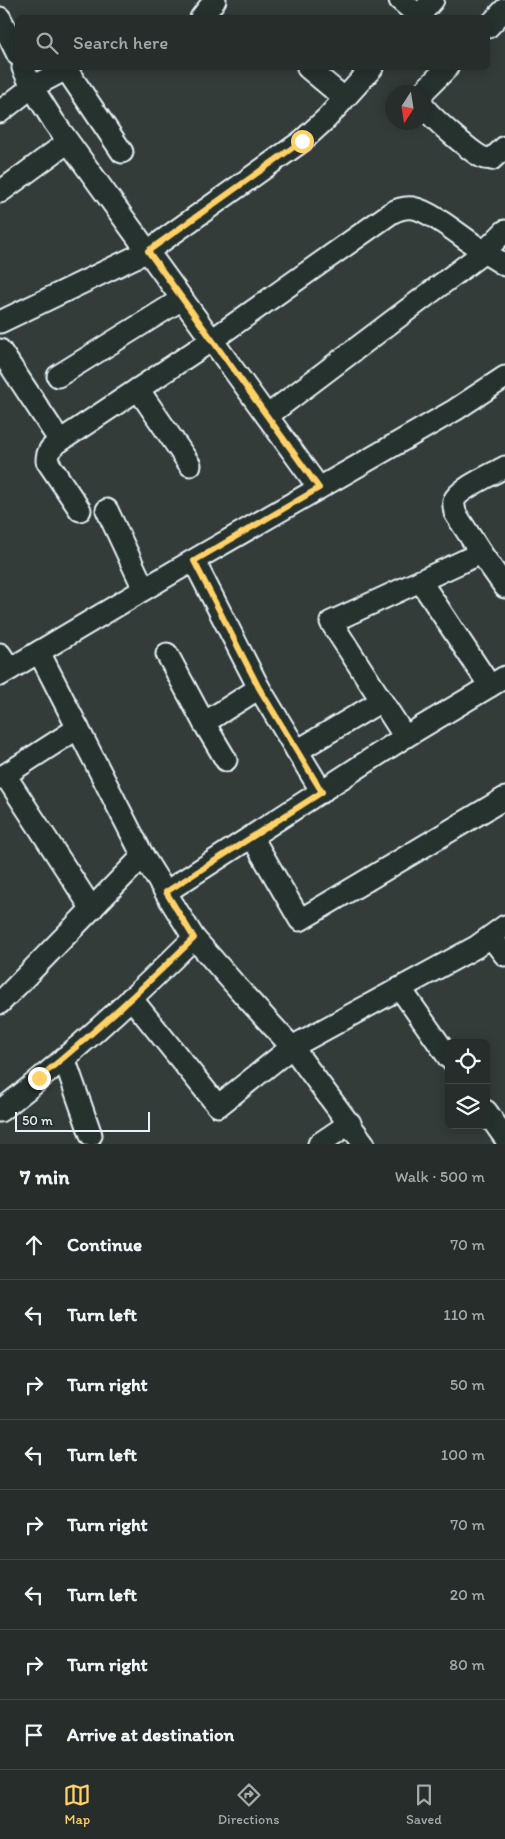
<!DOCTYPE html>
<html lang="en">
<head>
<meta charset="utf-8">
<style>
  body { margin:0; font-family:Itim,sans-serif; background:#323937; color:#f1f3f6 }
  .controls { position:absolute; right:15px; bottom:15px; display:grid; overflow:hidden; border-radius:8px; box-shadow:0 2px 12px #0003 }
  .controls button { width:45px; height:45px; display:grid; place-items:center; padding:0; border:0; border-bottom:1px solid #424947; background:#262d2b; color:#f1f3f6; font:25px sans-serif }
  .compass { position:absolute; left:385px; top:85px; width:45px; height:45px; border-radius:50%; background:#262d2b; box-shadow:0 2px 12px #0003; rotate:192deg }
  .scale { position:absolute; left:15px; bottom:12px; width:135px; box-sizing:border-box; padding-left:5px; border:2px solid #e8f1f8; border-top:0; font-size:14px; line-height:18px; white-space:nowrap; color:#e8f1f8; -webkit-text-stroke:4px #26332d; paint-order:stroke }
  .stop { position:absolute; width:15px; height:15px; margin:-11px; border:4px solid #ffd166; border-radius:50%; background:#fff }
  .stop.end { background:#ffd166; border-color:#fff; box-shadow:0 1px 5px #0008 }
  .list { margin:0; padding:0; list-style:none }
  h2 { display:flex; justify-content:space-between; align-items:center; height:65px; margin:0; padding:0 20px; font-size:21px }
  h2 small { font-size:16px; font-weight:400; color:#a4a8a9 }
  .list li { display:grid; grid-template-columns:32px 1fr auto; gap:15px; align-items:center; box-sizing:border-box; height:70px; padding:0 20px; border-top:1px solid #424947 }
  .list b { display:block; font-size:19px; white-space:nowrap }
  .list em { font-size:16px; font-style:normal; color:#a4a8a9 }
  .icon { flex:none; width:28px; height:28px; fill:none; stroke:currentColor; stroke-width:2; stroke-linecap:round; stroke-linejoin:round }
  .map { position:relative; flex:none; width:505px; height:1144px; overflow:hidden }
  .search { position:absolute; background:#262d2b; box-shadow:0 2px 12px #0003; left:15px; right:15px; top:15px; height:55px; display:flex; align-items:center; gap:12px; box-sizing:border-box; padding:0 18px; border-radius:8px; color:#a4a8a9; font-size:19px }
  .sheet { height:625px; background:#262d2b }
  nav { display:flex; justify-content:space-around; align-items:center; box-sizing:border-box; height:70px; border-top:1px solid #424947; background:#262d2b; font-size:14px; color:#a4a8a9 }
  nav a { display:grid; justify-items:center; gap:2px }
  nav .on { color:#ffd166 }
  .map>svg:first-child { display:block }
</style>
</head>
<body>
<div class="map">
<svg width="505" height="1144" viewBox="0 0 505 1144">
  <rect width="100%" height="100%" fill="#333c39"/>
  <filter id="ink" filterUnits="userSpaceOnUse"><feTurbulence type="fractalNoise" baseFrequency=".02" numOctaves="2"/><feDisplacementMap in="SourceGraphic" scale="10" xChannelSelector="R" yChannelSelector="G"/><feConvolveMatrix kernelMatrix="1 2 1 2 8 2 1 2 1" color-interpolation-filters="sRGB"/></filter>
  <g filter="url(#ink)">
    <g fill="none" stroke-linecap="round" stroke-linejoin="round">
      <!-- street casing -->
      <g stroke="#e8f1f8" stroke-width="25">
        <g id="street">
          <polyline points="400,0 419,16"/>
          <polyline points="0,18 18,55"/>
          <polyline points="201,18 215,0"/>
          <polyline points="417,18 433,0"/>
          <polyline points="488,27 505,9"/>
          <polyline points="23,68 32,87 54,122 319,488"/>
          <polyline points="308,68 344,98"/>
          <polyline points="66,69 122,152"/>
          <polyline points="422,96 424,91 447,68"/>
          <path d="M 422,104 C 427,114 474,155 484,158 C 487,159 490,158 492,159 L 505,147"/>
          <polyline points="0,112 32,87 68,68"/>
          <polyline points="0,192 68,142"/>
          <polyline points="505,231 484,252 505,265"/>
          <polyline points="0,322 148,251 302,141 327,118 372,68"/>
          <path d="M 0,350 L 60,441 C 52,447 47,450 47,461 L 80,510"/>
          <polyline points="58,376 182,299"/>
          <polyline points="138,389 190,465"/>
          <path d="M 60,441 L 212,340 L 391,213 C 398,209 405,207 413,208 C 432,211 467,241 484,252 L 267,416"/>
          <path d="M 505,467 C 493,474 458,489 454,501 C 453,505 455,510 455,513 L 481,553 L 505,587"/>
          <polyline points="107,510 144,589"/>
          <polyline points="194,561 259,688 204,723 226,760"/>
          <polyline points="421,582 490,686"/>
          <polyline points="39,652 143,856 194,938 245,996 292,1047 218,1106 131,998"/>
          <polyline points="0,654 10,669"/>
          <polyline points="167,654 204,723"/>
          <polyline points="0,675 175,571 455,410 505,377"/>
          <polyline points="259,688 322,792"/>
          <polyline points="405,737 331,622 481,553"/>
          <polyline points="297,751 381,701"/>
          <polyline points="5,775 78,728"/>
          <polyline points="0,778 5,775 92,909"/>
          <polyline points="252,837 300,920 505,798"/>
          <polyline points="166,892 405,737 505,677"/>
          <polyline points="491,937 505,955"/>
          <polyline points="400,988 449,1058"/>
          <polyline points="0,1003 143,856"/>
          <polyline points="64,1058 91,1135"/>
          <path d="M 0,1111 C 68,1058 133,999 194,938"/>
          <polyline points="486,1111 505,1138"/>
          <polyline points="319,1144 350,1123"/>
          <polyline points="364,1144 292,1047 476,947 505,926"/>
        </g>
      </g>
      <!-- street -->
      <use href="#street" stroke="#26332d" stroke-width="21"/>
    </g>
  </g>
  <g fill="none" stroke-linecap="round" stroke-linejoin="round" filter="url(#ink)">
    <!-- route -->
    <path stroke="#ffd166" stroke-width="6" d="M 39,1078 C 93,1034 144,987 194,938 L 166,892 L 322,792 L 259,688 L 194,561 L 319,488 L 148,251 L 302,141"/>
  </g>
</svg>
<div class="controls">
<button><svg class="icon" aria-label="locate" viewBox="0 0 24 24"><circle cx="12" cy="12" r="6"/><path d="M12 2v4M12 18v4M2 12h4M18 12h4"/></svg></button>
<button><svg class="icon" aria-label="layers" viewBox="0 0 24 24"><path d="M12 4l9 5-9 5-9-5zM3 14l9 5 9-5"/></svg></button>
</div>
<svg class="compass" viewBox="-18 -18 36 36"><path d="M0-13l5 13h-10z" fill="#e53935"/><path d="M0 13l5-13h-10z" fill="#a4a8a9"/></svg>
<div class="scale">50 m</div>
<div class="stop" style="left:302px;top:141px"></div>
<div class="stop end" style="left:39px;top:1078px"></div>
<div class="search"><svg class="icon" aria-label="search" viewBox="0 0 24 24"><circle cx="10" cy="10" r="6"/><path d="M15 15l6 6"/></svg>Search here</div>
</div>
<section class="sheet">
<h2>7 min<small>Walk · 500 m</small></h2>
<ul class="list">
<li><svg class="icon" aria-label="ahead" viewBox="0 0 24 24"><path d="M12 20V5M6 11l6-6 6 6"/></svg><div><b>Continue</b></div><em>70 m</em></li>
<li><svg class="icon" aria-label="left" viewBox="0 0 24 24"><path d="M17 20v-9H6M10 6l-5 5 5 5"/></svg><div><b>Turn left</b></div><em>110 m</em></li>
<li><svg class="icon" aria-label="right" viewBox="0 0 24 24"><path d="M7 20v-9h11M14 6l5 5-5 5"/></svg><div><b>Turn right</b></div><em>50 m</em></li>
<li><svg class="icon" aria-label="left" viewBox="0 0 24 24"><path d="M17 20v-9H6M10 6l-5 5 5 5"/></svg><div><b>Turn left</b></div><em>100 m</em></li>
<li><svg class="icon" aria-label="right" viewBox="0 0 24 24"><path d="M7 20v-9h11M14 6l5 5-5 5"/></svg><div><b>Turn right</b></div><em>70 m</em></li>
<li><svg class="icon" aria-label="left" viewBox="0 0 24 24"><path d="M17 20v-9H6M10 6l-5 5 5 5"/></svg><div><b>Turn left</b></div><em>20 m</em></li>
<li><svg class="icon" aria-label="right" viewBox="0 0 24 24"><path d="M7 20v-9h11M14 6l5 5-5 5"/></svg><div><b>Turn right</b></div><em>80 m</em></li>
<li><svg class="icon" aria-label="arrive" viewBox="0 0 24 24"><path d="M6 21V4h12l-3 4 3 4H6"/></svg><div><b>Arrive at destination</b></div></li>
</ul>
</section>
<nav>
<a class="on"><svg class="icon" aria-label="map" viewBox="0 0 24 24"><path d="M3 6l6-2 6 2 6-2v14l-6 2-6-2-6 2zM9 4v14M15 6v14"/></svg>Map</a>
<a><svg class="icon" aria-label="directions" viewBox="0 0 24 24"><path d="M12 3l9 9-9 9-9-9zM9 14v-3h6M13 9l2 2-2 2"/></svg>Directions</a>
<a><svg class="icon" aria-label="saved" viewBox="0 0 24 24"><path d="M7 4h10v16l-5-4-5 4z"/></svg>Saved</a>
</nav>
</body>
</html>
